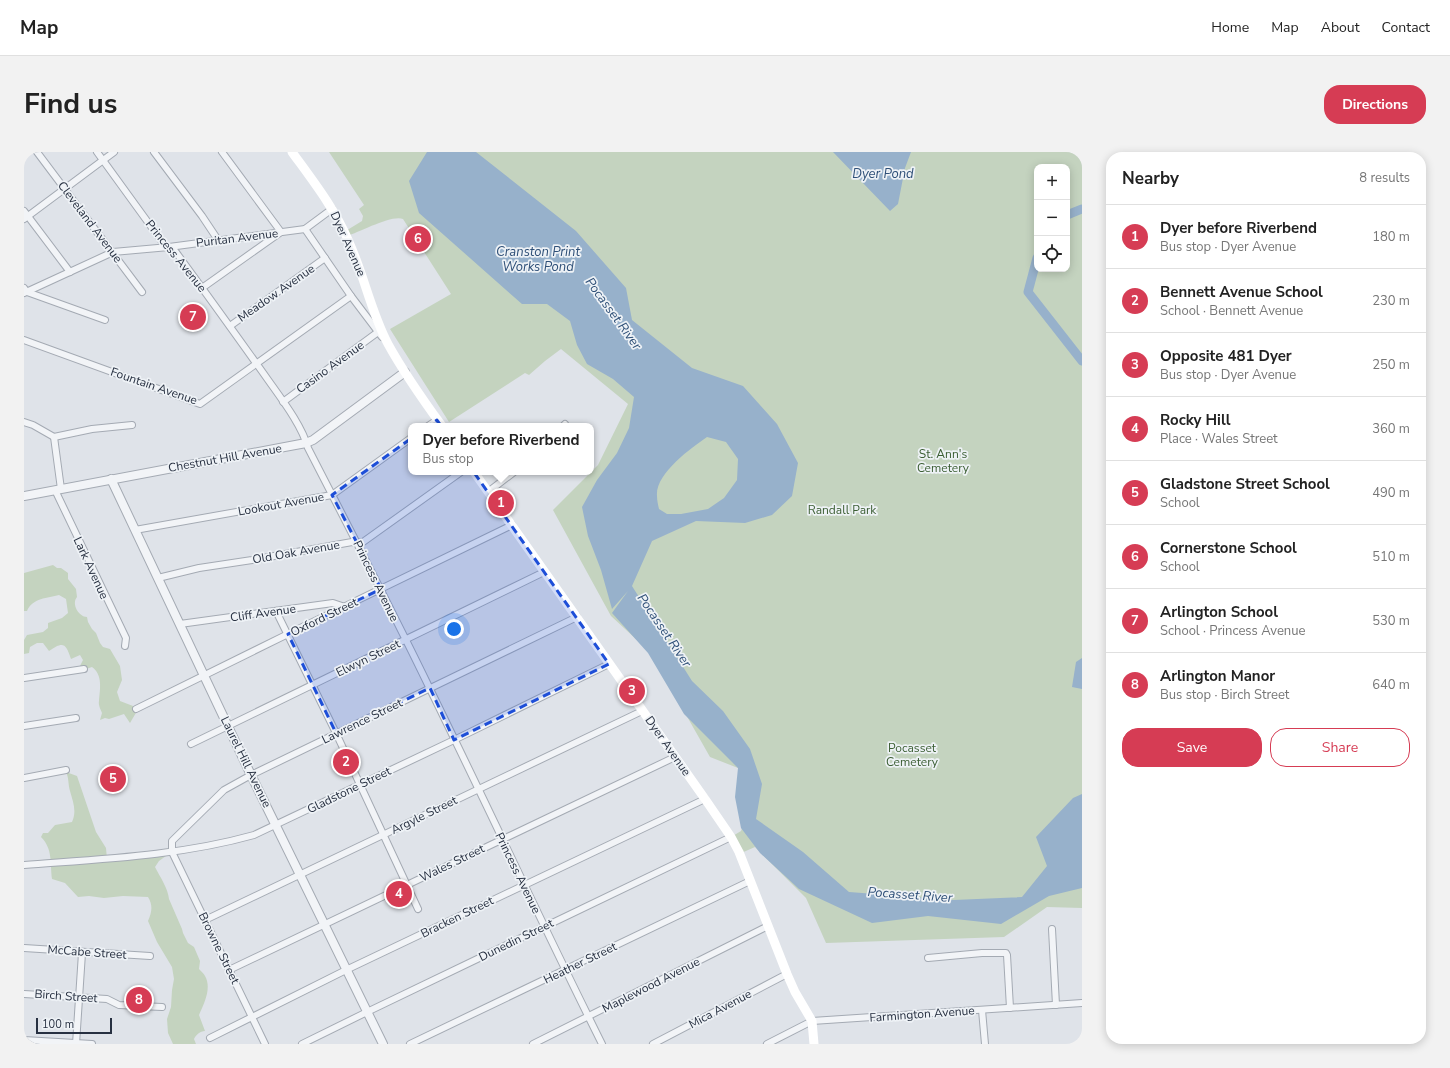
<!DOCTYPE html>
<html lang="en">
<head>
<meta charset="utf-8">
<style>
  body { margin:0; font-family:"Nunito Sans",sans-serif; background:#f2f2f2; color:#222 }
  .controls { position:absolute; right:12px; top:12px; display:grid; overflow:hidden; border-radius:8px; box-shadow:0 2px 10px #0003 }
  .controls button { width:36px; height:36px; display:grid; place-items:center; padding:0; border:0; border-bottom:1px solid #e0e0e0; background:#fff; color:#222; font:20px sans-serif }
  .scale { position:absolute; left:12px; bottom:10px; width:76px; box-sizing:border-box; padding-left:4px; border:2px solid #273041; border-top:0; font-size:11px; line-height:14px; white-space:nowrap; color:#273041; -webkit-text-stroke:3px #eef2f6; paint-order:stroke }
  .you { position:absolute; left:430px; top:477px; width:14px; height:14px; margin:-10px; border:3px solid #fff; border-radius:50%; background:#1a73e8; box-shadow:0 0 0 6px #1a73e833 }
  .badge { display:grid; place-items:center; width:26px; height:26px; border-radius:50%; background:#d63c54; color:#fff; font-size:13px; font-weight:700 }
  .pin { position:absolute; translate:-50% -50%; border:2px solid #fff; box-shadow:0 1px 4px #0006 }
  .popup { position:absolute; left:384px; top:271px; width:186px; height:52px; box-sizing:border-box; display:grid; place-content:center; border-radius:8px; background:#fff; filter:drop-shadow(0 1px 3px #0005); font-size:13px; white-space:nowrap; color:#767676 }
  .popup b { font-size:15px; color:#222 }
  .popup::after { content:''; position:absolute; left:50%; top:100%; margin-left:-8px; border:8px solid transparent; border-top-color:#fff }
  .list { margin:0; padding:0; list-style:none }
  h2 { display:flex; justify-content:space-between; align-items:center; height:52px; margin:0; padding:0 16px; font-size:17px }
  h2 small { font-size:13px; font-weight:400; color:#767676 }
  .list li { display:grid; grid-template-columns:26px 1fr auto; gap:12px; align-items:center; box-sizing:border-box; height:64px; padding:0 16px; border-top:1px solid #e0e0e0 }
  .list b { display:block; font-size:15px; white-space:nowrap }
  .list p { margin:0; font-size:13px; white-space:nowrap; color:#767676 }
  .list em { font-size:13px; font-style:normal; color:#767676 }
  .actions { display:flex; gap:8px; padding:12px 16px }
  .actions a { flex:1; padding:9px 0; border:1px solid #d63c54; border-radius:16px; text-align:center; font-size:14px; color:#d63c54 }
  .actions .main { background:#d63c54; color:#fff }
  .icon { flex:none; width:22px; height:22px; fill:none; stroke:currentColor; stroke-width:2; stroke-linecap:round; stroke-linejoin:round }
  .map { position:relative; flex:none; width:1058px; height:892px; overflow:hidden; border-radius:16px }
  header { display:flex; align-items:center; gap:24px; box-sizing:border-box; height:56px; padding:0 20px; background:#fff; border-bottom:1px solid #e0e0e0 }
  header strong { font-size:19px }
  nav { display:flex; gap:22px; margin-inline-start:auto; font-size:14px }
  .intro { display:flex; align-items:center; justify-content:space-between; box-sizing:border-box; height:96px; padding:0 24px }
  h1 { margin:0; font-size:28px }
  .button { padding:10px 18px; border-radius:16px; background:#d63c54; color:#fff; font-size:14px; font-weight:700 }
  main { display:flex; gap:24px; padding:0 24px }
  aside { flex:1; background:#fff; border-radius:16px; box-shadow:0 2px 10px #0003 }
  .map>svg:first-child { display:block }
</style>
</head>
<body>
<header>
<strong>Map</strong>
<nav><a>Home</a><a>Map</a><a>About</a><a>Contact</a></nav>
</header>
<div class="intro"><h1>Find us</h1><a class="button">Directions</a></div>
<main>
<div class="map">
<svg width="1058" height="892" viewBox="0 0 1058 892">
  <rect width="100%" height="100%" fill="#dfe3e9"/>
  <!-- green -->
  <g fill="#c4d3bf" fill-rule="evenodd">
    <path d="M 305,0 L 1058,0 L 1058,756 L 1023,755 L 980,785 L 802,791 L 782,746 L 731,695 L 715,702 L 707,685 L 717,679 L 718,676 L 714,638 L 714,616 L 686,605 L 627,501 L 587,464 L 529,358 L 574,313 L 604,252 L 537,197 L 521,209 L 505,223 L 501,221 L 425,270 L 366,177 L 427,142 L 379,67 C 369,62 335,80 323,84 L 320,80 L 338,69 L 339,64 L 335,57 L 340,53 ZM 1013,15 L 1043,15 L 1043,117 L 1013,117 Z"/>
    <path d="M 29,413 L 33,416 L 37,416 L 44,421 L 44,427 L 52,437 L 53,445 C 47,452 55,465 63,465 L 64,470 L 68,477 L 72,481 L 76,491 L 79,495 L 86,497 L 96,514 L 98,528 L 93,540 L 96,549 L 109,554 L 113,559 L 106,571 L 100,562 L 85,567 L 81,566 L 76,568 L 78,561 C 77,558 74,553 75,549 C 76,537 79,523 68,515 L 56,519 L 55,516 L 59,508 L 56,503 L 47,507 C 42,491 39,489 25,499 L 19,491 L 13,491 L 6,495 L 5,501 L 0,502 L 0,488 L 3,483 L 19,480 L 24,476 L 24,471 L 38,466 L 44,461 L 42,447 L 35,443 C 24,446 8,446 3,459 L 0,459 L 0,421 Z"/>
    <path d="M 42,620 L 53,624 L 72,680 L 82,696 L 83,707 L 146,701 L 135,709 L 131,715 C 136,725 144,736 145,747 L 158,777 L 159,781 L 164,791 L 170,795 L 176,809 L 175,817 C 177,819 180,822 181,824 C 188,836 180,852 175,863 L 181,879 C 176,879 172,883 170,887 L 172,892 L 149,892 L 144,881 L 143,867 L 147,855 L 148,838 L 150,827 L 148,815 L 133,790 L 124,769 C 128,760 129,753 124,745 L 99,744 L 80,746 L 65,744 L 54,745 L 41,731 L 28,727 C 26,711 29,697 17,685 L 19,681 L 24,681 L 31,673 L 48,670 C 53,659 49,650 46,639 C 44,632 45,626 42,620 Z"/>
  </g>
  <!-- water -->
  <g fill="#97b1cb" fill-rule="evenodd">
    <path d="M 403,0 L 452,0 L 552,79 L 602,136 L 608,168 L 668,216 L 719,234 L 753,272 L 774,311 L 768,344 L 748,363 L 721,371 L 672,369 L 628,389 L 608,434 L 668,529 L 699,559 L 726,597 L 738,632 L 732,667 L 779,700 L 825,740 L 930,748 L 998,745 L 1023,714 L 1012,685 L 1049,646 L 1058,642 L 1058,736 L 1025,744 L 977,772 L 904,764 L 848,771 L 775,737 L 736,701 L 717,676 L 711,645 L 714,616 L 660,562 L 624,501 L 588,461 L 604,439 L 588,457 L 577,418 L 564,384 L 558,355 L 573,328 L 593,301 L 605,276 L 610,245 L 589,227 L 563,212 L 553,193 L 546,169 L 523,152 L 498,152 L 395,61 L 385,29 ZM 683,285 L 702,290 L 714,307 L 713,328 L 700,346 L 684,357 L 657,362 L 643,362 L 635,357 C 634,353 633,348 633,344 C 631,322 667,296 683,285 Z"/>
    <polygon points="809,0 887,0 881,16 874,52 866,59"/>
    <polygon points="1058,506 1058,537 1048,535 1052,510"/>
  </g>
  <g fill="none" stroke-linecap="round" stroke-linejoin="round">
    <!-- river -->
    <g stroke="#97b1cb" stroke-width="9">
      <polyline points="1043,63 1058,57"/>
      <polyline points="1013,106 1004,140 1058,209"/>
    </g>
    <!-- minor casing -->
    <g stroke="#a4aab3" stroke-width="8">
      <g id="minor">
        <polyline points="13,0 118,140"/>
        <path d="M 73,0 L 139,91 L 151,99 C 182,141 212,183 242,225 C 256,245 278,273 284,296 C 325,376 367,456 406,537 C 464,655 519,774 578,892"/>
        <polyline points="130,0 178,64 194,88"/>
        <polyline points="0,59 46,120"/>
        <polyline points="0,67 90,0"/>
        <polyline points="281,77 327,144 358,185"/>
        <polyline points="0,136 3,140 81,168"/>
        <polyline points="178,136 257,80 198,0"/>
        <polyline points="0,141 89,100 145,95 281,77 308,57"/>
        <polyline points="206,174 301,106"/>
        <polyline points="0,188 176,252 327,144"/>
        <polyline points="259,250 354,180"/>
        <polyline points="0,270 9,273 30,285"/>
        <polyline points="404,274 413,268"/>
        <polyline points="539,274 541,272"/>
        <polyline points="30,285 68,277 108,273"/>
        <polyline points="30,285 37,337"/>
        <polyline points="31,338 102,486 101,494"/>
        <polyline points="464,340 490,320"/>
        <polyline points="111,378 308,343 387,286"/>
        <polyline points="134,426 175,416 228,408 328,390 334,391 339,390 437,320"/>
        <polyline points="252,459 312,581 394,757"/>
        <polyline points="156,472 309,451 321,455"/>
        <polyline points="0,526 60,517"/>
        <polyline points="112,557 264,482 488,373"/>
        <polyline points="0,574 52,566"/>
        <polyline points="167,592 520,420"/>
        <polyline points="0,626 42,618"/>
        <path d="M 0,713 C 77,707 155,704 230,683 L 430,588 L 585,512"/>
        <polyline points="181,768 618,559"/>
        <polyline points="1028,777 1032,853"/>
        <polyline points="0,796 126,804"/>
        <polyline points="904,806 958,801 982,801 983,803 986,856"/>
        <polyline points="205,818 651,605"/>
        <polyline points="0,842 83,847 95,853 138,855"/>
        <polyline points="958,858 961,892"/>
        <polyline points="186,886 322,818 681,647"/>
        <polyline points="0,888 68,892"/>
        <polyline points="52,892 58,801"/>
        <polyline points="241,892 148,700 148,689 200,638 227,623 553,465"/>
        <polyline points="278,892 343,860 707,685"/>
        <polyline points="386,892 726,729"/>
        <polyline points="509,892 744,774"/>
        <polyline points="629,892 763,822"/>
        <polyline points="743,892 788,869 1058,851"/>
      </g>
    </g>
    <!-- tertiary casing -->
    <g stroke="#a4aab3" stroke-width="10">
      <g id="tertiary">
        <polyline points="87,327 227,623 359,892"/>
        <polyline points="0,344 282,291 289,288 381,220"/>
      </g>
    </g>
    <!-- minor -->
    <use href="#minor" stroke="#f2f4f7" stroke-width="6"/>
    <!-- tertiary -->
    <use href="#tertiary" stroke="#f2f4f7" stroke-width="8"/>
    <!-- secondary -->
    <g stroke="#fff" stroke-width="9">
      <path d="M 268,0 C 289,29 311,57 325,90 C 340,123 347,160 364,192 C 380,221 399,248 418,274"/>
      <polyline points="450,320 681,647 707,685 715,700 763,822 771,840 788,869 790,892"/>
    </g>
  </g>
  <!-- marked area -->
  <path fill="#1d4ed8" fill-opacity="0.2" stroke="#1d4ed8" stroke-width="3" stroke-dasharray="8 5" stroke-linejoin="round" d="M 413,268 L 585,512 L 430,588 L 406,536 L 312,581 L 264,482 L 357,437 L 308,343 Z"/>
  <g text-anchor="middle" stroke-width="3.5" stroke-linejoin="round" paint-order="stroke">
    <!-- street labels -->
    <g font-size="12" fill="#273041" stroke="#eef2f6">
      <text transform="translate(66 70) rotate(53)" y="4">Cleveland Avenue</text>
      <text transform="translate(213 86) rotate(-7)" y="4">Puritan Avenue</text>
      <text transform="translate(324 92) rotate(66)" y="4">Dyer Avenue</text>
      <text transform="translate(152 104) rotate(51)" y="4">Princess Avenue</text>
      <text transform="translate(252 141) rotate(-35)" y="4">Meadow Avenue</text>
      <text transform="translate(306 215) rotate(-36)" y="4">Casino Avenue</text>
      <text transform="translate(130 234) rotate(19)" y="4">Fountain Avenue</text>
      <text transform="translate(201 306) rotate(-10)" y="4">Chestnut Hill Avenue</text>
      <text transform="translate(257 352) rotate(-10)" y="4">Lookout Avenue</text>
      <text transform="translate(272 400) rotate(-10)" y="4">Old Oak Avenue</text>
      <text transform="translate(67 416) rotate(65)" y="4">Lark Avenue</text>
      <text transform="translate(352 429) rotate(64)" y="4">Princess Avenue</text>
      <text transform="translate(239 461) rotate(-8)" y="4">Cliff Avenue</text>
      <text transform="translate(300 465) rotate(-26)" y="4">Oxford Street</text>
      <text transform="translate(344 506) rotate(-26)" y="4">Elwyn Street</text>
      <text transform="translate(338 569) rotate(-26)" y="4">Lawrence Street</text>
      <text transform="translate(644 594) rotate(55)" y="4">Dyer Avenue</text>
      <text transform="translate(222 610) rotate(64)" y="4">Laurel Hill Avenue</text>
      <text transform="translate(325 638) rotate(-26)" y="4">Gladstone Street</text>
      <text transform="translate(400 663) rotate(-26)" y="4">Argyle Street</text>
      <text transform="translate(428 711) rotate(-26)" y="4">Wales Street</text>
      <text transform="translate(494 721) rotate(64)" y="4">Princess Avenue</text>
      <text transform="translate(433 765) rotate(-26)" y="4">Bracken Street</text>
      <text transform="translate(492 788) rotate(-26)" y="4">Dunedin Street</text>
      <text transform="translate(195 796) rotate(64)" y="4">Browne Street</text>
      <text transform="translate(63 800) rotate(4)" y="4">McCabe Street</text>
      <text transform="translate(556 811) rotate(-26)" y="4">Heather Street</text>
      <text transform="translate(627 833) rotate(-27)" y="4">Maplewood Avenue</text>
      <text transform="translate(42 844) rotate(4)" y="4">Birch Street</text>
      <text transform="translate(696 857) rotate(-28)" y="4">Mica Avenue</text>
      <text transform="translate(898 862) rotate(-4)" y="4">Farmington Avenue</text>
    </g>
    <!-- park labels -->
    <g font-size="12" fill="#3b5e33" stroke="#eef2f6">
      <text x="919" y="306">St. Ann's<tspan x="919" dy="14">Cemetery</tspan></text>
      <text x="818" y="362">Randall Park</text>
      <text x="888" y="600">Pocasset<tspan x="888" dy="14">Cemetery</tspan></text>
    </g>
    <!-- water labels -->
    <g font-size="13" font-style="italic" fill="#2e4f77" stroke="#eef2f6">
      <text x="859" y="26">Dyer Pond</text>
      <text x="514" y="104">Cranston Print<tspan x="514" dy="15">Works Pond</tspan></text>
      <text transform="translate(590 161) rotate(54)" y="5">Pocasset River</text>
      <text transform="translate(641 478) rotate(56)" y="5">Pocasset River</text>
      <text transform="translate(886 742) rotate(4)" y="5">Pocasset River</text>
    </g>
  </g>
</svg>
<div class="controls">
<button>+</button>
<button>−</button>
<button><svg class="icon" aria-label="locate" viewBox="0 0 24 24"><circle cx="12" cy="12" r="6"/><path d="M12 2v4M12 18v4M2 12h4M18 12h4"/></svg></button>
</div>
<div class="scale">100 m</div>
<div class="you"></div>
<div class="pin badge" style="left:477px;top:351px">1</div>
<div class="popup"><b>Dyer before Riverbend</b>Bus stop</div>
<div class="pin badge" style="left:322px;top:610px">2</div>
<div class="pin badge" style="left:608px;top:539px">3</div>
<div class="pin badge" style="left:375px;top:742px">4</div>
<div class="pin badge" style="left:89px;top:627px">5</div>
<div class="pin badge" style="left:394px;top:87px">6</div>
<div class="pin badge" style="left:169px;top:165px">7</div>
<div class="pin badge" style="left:115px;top:848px">8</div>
</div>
<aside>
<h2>Nearby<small>8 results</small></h2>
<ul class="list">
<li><span class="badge">1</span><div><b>Dyer before Riverbend</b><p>Bus stop · Dyer Avenue</p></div><em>180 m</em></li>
<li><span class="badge">2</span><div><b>Bennett Avenue School</b><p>School · Bennett Avenue</p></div><em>230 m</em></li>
<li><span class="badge">3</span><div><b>Opposite 481 Dyer</b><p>Bus stop · Dyer Avenue</p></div><em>250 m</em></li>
<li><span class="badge">4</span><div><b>Rocky Hill</b><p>Place · Wales Street</p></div><em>360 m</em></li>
<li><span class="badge">5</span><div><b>Gladstone Street School</b><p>School</p></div><em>490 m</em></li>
<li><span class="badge">6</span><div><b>Cornerstone School</b><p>School</p></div><em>510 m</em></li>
<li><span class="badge">7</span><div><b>Arlington School</b><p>School · Princess Avenue</p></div><em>530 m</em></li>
<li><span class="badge">8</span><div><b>Arlington Manor</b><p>Bus stop · Birch Street</p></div><em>640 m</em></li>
</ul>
<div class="actions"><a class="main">Save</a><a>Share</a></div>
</aside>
</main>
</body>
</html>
